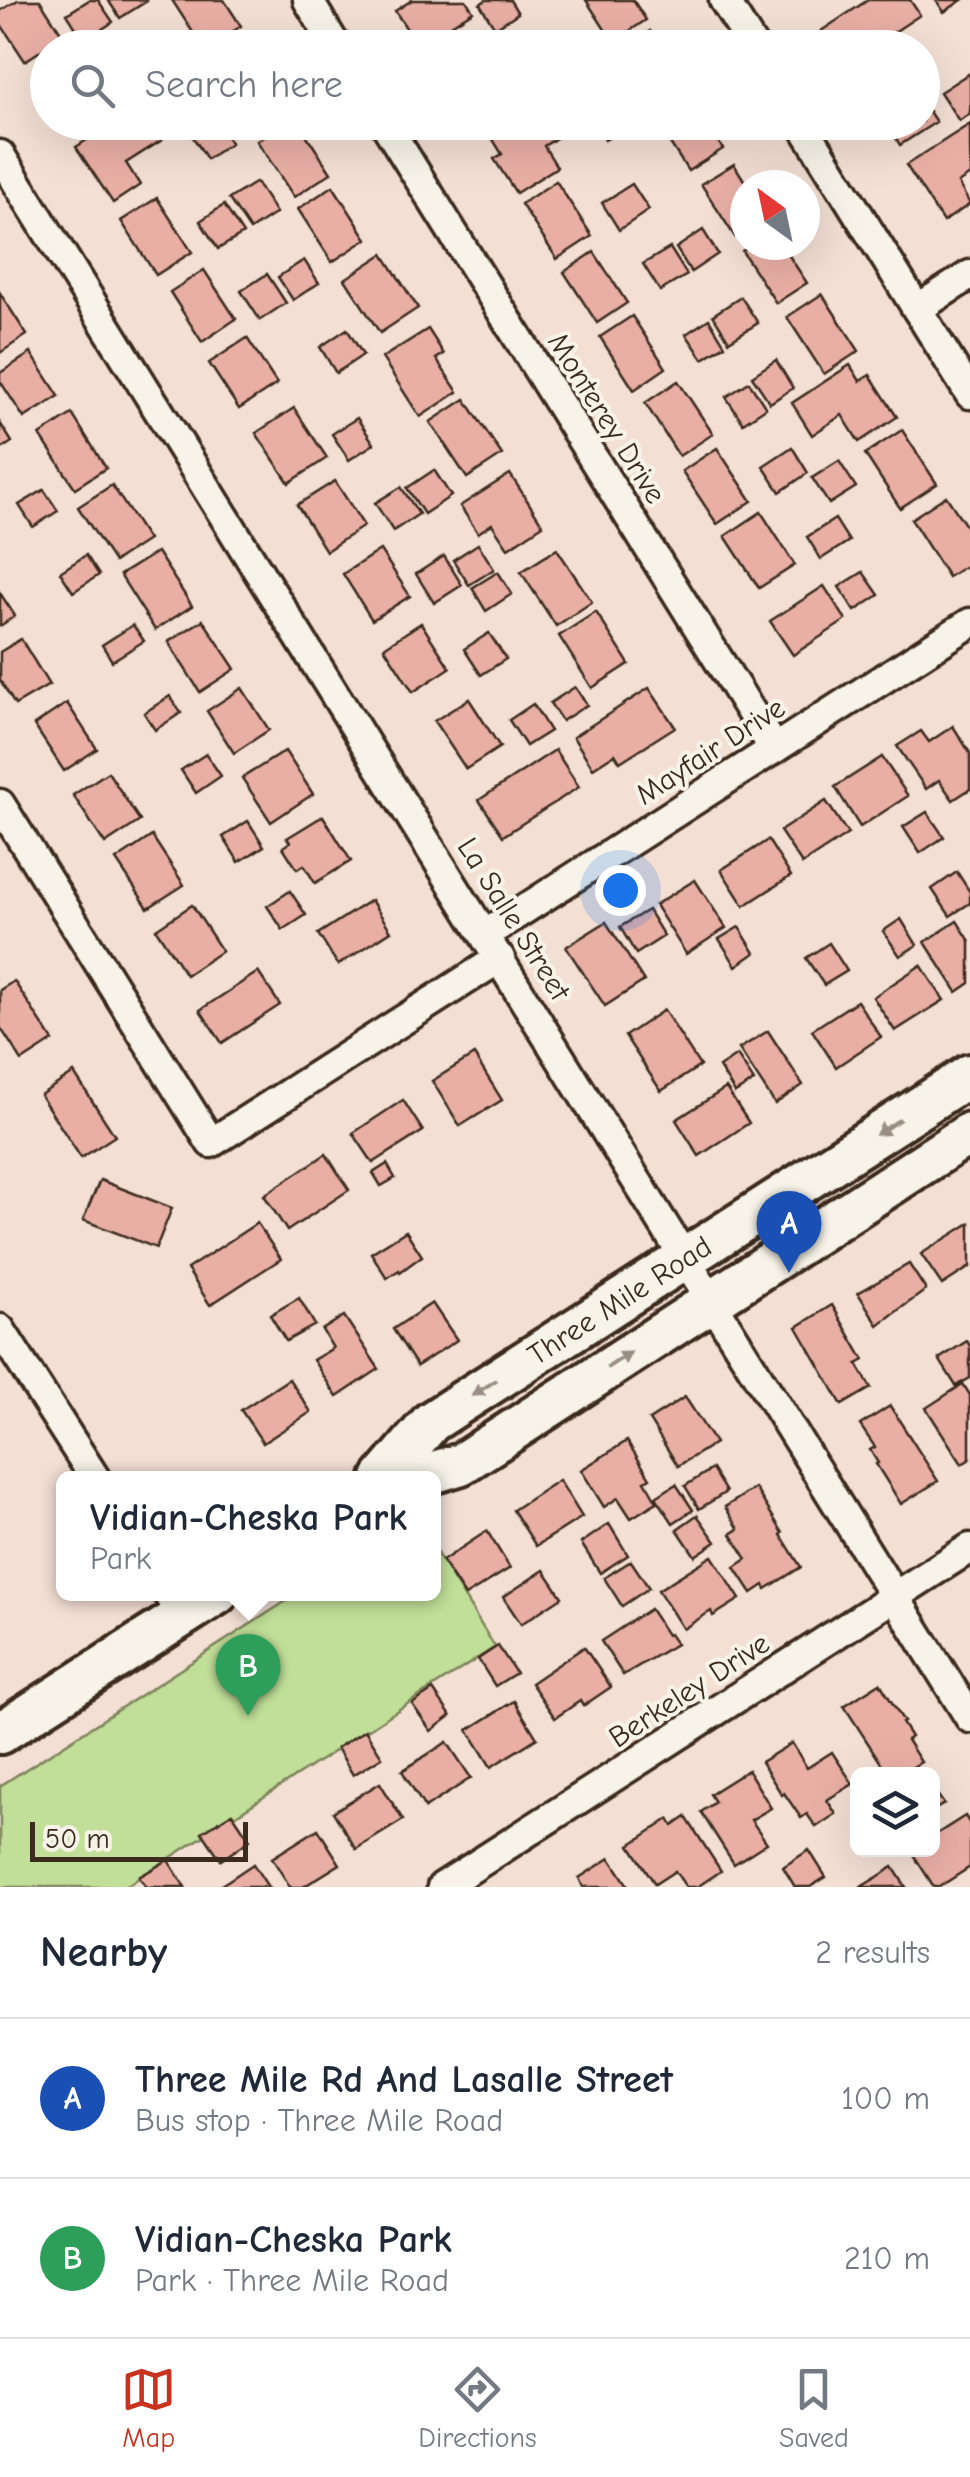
<!DOCTYPE html>
<html lang="en">
<head>
<meta charset="utf-8">
<style>
  body { margin:0; font-family:"Comic Neue",sans-serif; background:#f6f6f7; color:#1f2937 }
  .controls { position:absolute; right:30px; bottom:30px; display:grid; overflow:hidden; border-radius:15px; box-shadow:0 10px 40px #0002 }
  .controls button { width:90px; height:90px; display:grid; place-items:center; padding:0; border:0; border-bottom:2px solid #e0e1e3; background:#fff; color:#1f2937; font:50px sans-serif }
  .compass { position:absolute; left:730px; top:170px; width:90px; height:90px; border-radius:50%; background:#fff; box-shadow:0 10px 40px #0002; rotate:327deg }
  .scale { position:absolute; left:30px; bottom:25px; width:218px; box-sizing:border-box; padding-left:10px; border:5px solid #3b2a1e; border-top:0; font-size:28px; line-height:35px; white-space:nowrap; color:#3b2a1e; -webkit-text-stroke:8px #f7f3e8; paint-order:stroke }
  .you { position:absolute; left:620px; top:890px; width:35px; height:35px; margin:-25px; border:8px solid #fff; border-radius:50%; background:#1a73e8; box-shadow:0 0 0 15px #1a73e833 }
  .badge { display:grid; place-items:center; width:65px; height:65px; border-radius:50%; background:#c8321e; color:#fff; font-size:32px; font-weight:700 }
  .pin { position:absolute; translate:-50% -82px; filter:drop-shadow(0 2px 5px #0008) }
  .pin::after { content:''; position:absolute; top:52px; width:35px; height:30px; background:inherit; clip-path:polygon(0 0,100% 0,50% 100%) }
  .popup { position:absolute; left:56px; top:1471px; width:385px; height:130px; box-sizing:border-box; display:grid; place-content:center; border-radius:15px; background:#fff; filter:drop-shadow(0 2px 8px #0005); font-size:32px; white-space:nowrap; color:#747a83 }
  .popup b { font-size:38px; color:#1f2937 }
  .popup::after { content:''; position:absolute; left:50%; top:100%; margin-left:-20px; border:20px solid transparent; border-top-color:#fff }
  .list { margin:0; padding:0; list-style:none }
  h2 { display:flex; justify-content:space-between; align-items:center; height:130px; margin:0; padding:0 40px; font-size:42px }
  h2 small { font-size:32px; font-weight:400; color:#747a83 }
  .list li { display:grid; grid-template-columns:65px 1fr auto; gap:30px; align-items:center; box-sizing:border-box; height:160px; padding:0 40px; border-top:2px solid #e0e1e3 }
  .list b { display:block; font-size:38px; white-space:nowrap }
  .list p { margin:0; font-size:32px; white-space:nowrap; color:#747a83 }
  .list em { font-size:32px; font-style:normal; color:#747a83 }
  .icon { flex:none; width:55px; height:55px; fill:none; stroke:currentColor; stroke-width:2; stroke-linecap:round; stroke-linejoin:round }
  .map { position:relative; flex:none; width:970px; height:1887px; overflow:hidden }
  .search { position:absolute; background:#fff; box-shadow:0 10px 40px #0002; left:30px; right:30px; top:30px; height:110px; display:flex; align-items:center; gap:25px; box-sizing:border-box; padding:0 35px; border-radius:55px; color:#747a83; font-size:38px }
  .sheet { height:450px; background:#fff }
  nav { display:flex; justify-content:space-around; align-items:center; box-sizing:border-box; height:140px; border-top:2px solid #e0e1e3; background:#fff; font-size:28px; color:#747a83 }
  nav a { display:grid; justify-items:center; gap:5px }
  nav .on { color:#c8321e }
  .map>svg:first-child { display:block }
</style>
</head>
<body>
<div class="map">
<svg width="970" height="1887" viewBox="0 0 970 1887">
  <rect width="100%" height="100%" fill="#f3dfd4"/>
  <filter id="ink" filterUnits="userSpaceOnUse"><feTurbulence type="fractalNoise" baseFrequency=".01" numOctaves="2"/><feDisplacementMap in="SourceGraphic" scale="20" xChannelSelector="R" yChannelSelector="G"/><feConvolveMatrix kernelMatrix="1 2 1 2 8 2 1 2 1" color-interpolation-filters="sRGB"/></filter>
  <g filter="url(#ink)">
    <!-- green -->
    <polygon fill="#c1df98" stroke="#7e845b" stroke-width="2.5" points="433,1547 495,1647 125,1887 0,1887 0,1786 297,1594 433,1594"/>
    <!-- building -->
    <g fill="#e9afa5" stroke="#3b2a1e" stroke-width="2.5">
      <polygon points="18,0 40,0 63,36 25,61 0,23 0,11"/>
      <polygon points="89,0 98,0 113,22 84,41 67,14"/>
      <polygon points="108,0 146,0 147,1 120,18"/>
      <polygon points="172,0 224,0 241,26 208,48 203,48"/>
      <polygon points="412,0 466,0 473,11 418,46 395,11"/>
      <polygon points="486,0 510,0 518,13 495,28 480,4"/>
      <polygon points="586,0 633,0 646,20 613,42"/>
      <polygon points="868,0 910,0 920,15 870,48 832,48 821,31"/>
      <polygon points="936,0 962,0 944,12"/>
      <polygon points="650,31 661,48 625,48"/>
      <polygon points="578,35 586,48 558,48"/>
      <polygon points="48,69 48,101 33,78"/>
      <polygon points="968,74 970,77 970,113 959,121 940,92"/>
      <polygon points="922,101 936,122 900,145 886,122 922,122"/>
      <polygon points="61,122 85,122 68,133"/>
      <polygon points="114,122 151,122 162,140 126,163 140,185 113,203 76,147"/>
      <polygon points="215,122 218,122 231,143 207,159 193,137"/>
      <polygon points="287,122 298,122 331,173 294,197 257,141"/>
      <polygon points="506,122 568,122 572,128 544,146 557,167 516,193 494,159 502,154 489,133"/>
      <polygon points="594,122 630,122 630,123 605,140"/>
      <polygon points="671,122 705,122 723,149 688,171 661,129"/>
      <polygon points="970,124 970,175 958,183 970,204 943,222 906,165"/>
      <polygon points="734,164 747,185 745,185 745,230 735,237 701,184"/>
      <polygon points="556,181 592,236 557,259 521,204"/>
      <polygon points="256,182 276,213 250,230 229,199"/>
      <polygon points="632,184 649,210 619,230 602,203"/>
      <polygon points="333,186 367,239 332,262 298,209"/>
      <polygon points="157,198 192,252 156,275 121,221"/>
      <polygon points="224,205 243,234 218,249 200,221"/>
      <polygon points="703,230 718,254 691,272 676,248"/>
      <polygon points="751,245 782,245 807,283 776,303 742,251"/>
      <polygon points="670,248 687,275 660,291 643,264"/>
      <polygon points="594,252 627,303 597,323 564,272"/>
      <polygon points="383,254 418,308 380,333 345,279"/>
      <polygon points="304,260 319,283 293,300 278,277"/>
      <polygon points="204,270 236,319 202,342 170,292"/>
      <polygon points="267,274 286,303 260,320 241,291"/>
      <polygon points="0,293 27,335 0,353"/>
      <polygon points="822,294 859,351 824,374 787,317"/>
      <polygon points="741,297 758,323 729,341 713,315"/>
      <polygon points="632,316 666,368 634,390 600,337"/>
      <polygon points="709,319 725,345 703,359 686,334"/>
      <polygon points="347,329 363,355 336,373 320,347"/>
      <polygon points="428,329 444,354 436,359 458,392 420,417 382,358"/>
      <polygon points="247,338 277,384 239,409 209,363"/>
      <polygon points="31,353 59,396 24,418 0,381 0,373"/>
      <polygon points="776,360 793,388 770,403 752,376"/>
      <polygon points="850,365 860,381 870,375 897,417 859,442 842,415 812,435 792,403"/>
      <polygon points="678,381 713,434 679,456 645,403"/>
      <polygon points="749,382 766,408 743,423 726,397"/>
      <polygon points="465,399 502,455 467,478 430,422"/>
      <polygon points="294,408 327,458 289,483 256,433"/>
      <polygon points="72,414 106,468 75,488 40,435"/>
      <polygon points="357,418 374,444 349,460 332,434"/>
      <polygon points="0,423 12,442 0,450"/>
      <polygon points="902,430 937,484 900,508 865,454"/>
      <polygon points="792,447 808,473 780,492 763,466"/>
      <polygon points="717,448 752,501 717,524 682,471"/>
      <polygon points="839,461 856,487 829,504 812,478"/>
      <polygon points="434,470 451,496 424,514 407,488"/>
      <polygon points="510,474 543,525 508,548 492,524 478,533 460,506"/>
      <polygon points="335,481 364,526 326,551 297,505"/>
      <polygon points="112,485 148,540 114,562 78,507"/>
      <polygon points="401,487 419,514 393,531 375,503"/>
      <polygon points="44,490 58,511 33,527 19,505"/>
      <polygon points="946,496 970,532 970,563 948,577 911,519"/>
      <polygon points="761,512 795,565 759,588 725,536"/>
      <polygon points="835,519 849,541 821,559 807,537"/>
      <polygon points="478,544 494,569 469,585 453,560"/>
      <polygon points="557,549 592,602 556,626 521,572"/>
      <polygon points="380,550 410,596 372,620 343,574"/>
      <polygon points="157,552 192,606 155,630 120,575"/>
      <polygon points="86,555 99,575 73,592 60,572"/>
      <polygon points="444,556 462,585 434,603 416,574"/>
      <polygon points="498,572 512,594 486,611 472,588"/>
      <polygon points="863,572 879,595 855,611 839,587"/>
      <polygon points="824,586 846,620 793,655 770,621"/>
      <polygon points="0,593 15,616 0,626"/>
      <polygon points="596,612 629,664 592,688 559,636"/>
      <polygon points="203,620 235,669 200,692 168,642"/>
      <polygon points="421,623 450,668 413,692 384,647"/>
      <polygon points="133,625 144,641 112,661 102,645"/>
      <polygon points="489,633 506,659 481,675 464,649"/>
      <polygon points="21,639 49,685 15,705 0,680 0,652"/>
      <polygon points="575,687 587,705 562,721 550,703"/>
      <polygon points="242,688 269,730 234,753 207,711"/>
      <polygon points="649,688 675,727 620,762 615,754 593,768 573,737"/>
      <polygon points="170,696 181,713 155,730 144,713"/>
      <polygon points="469,699 500,747 466,769 434,721"/>
      <polygon points="67,703 97,749 64,771 34,725"/>
      <polygon points="533,704 550,731 526,746 509,720"/>
      <polygon points="953,726 970,753 970,789 953,800 939,780 926,789 897,746 921,731 929,742"/>
      <polygon points="555,750 579,787 503,836 479,800"/>
      <polygon points="285,751 313,794 271,822 242,778"/>
      <polygon points="206,754 221,776 196,793 181,770"/>
      <polygon points="882,757 908,796 860,827 835,787"/>
      <polygon points="108,772 140,821 105,844 73,795"/>
      <polygon points="826,801 848,834 802,864 780,831"/>
      <polygon points="927,812 944,837 920,853 903,827"/>
      <polygon points="323,816 351,861 315,883 304,865 297,869 283,847 290,842 287,838"/>
      <polygon points="248,821 264,846 239,862 223,837"/>
      <polygon points="152,836 184,885 148,908 116,860"/>
      <polygon points="768,840 791,876 744,906 721,870"/>
      <polygon points="957,872 970,892 970,903 950,916 932,889"/>
      <polygon points="695,880 726,928 686,954 655,905"/>
      <polygon points="290,891 306,915 283,930 267,906"/>
      <polygon points="371,900 391,931 338,965 318,934"/>
      <polygon points="192,905 222,951 186,975 156,929"/>
      <polygon points="648,910 664,936 636,954 620,927"/>
      <polygon points="901,919 917,945 900,956 883,931"/>
      <polygon points="957,921 970,941 970,983 957,992 925,942"/>
      <polygon points="606,922 644,981 605,1006 566,947"/>
      <polygon points="739,927 755,953 736,966 719,939"/>
      <polygon points="829,943 847,971 824,985 806,958"/>
      <polygon points="921,965 944,1000 895,1031 873,997"/>
      <polygon points="258,972 280,1005 222,1043 200,1010"/>
      <polygon points="14,981 53,1041 22,1061 0,1027 0,990"/>
      <polygon points="857,1001 881,1037 836,1067 812,1030"/>
      <polygon points="664,1010 700,1066 661,1091 625,1036"/>
      <polygon points="768,1031 803,1085 775,1104 739,1049"/>
      <polygon points="474,1055 502,1100 460,1126 432,1081"/>
      <polygon points="737,1055 754,1081 735,1093 719,1067"/>
      <polygon points="74,1073 115,1136 81,1158 40,1095"/>
      <polygon points="726,1088 749,1123 699,1156 676,1120"/>
      <polygon points="403,1100 423,1131 373,1163 353,1133"/>
      <polygon points="326,1154 349,1190 287,1231 264,1195"/>
      <polygon points="387,1164 395,1178 381,1186 373,1173"/>
      <polygon points="100,1180 172,1208 156,1248 83,1220"/>
      <polygon points="257,1223 281,1259 210,1305 187,1269"/>
      <polygon points="970,1223 970,1267 942,1285 921,1254"/>
      <polygon points="406,1231 422,1256 400,1272 399,1270 387,1278 371,1253"/>
      <polygon points="909,1264 926,1290 878,1325 858,1293"/>
      <polygon points="299,1298 315,1325 286,1341 270,1315"/>
      <polygon points="432,1303 457,1340 417,1366 393,1329"/>
      <polygon points="832,1305 864,1360 857,1364 871,1388 842,1405 797,1327"/>
      <polygon points="344,1316 379,1369 337,1397 313,1360 333,1348 322,1330"/>
      <polygon points="967,1341 970,1346 970,1378 956,1386 939,1359"/>
      <polygon points="289,1379 311,1412 263,1443 241,1410"/>
      <polygon points="963,1384 970,1395 970,1459 962,1464 926,1408"/>
      <polygon points="685,1397 715,1443 678,1466 649,1420"/>
      <polygon points="890,1406 938,1481 901,1504 876,1464 878,1463 870,1450 875,1447 860,1425"/>
      <polygon points="627,1441 650,1478 645,1481 657,1502 631,1518 618,1498 604,1507 581,1470"/>
      <polygon points="712,1469 726,1492 699,1509 685,1486"/>
      <polygon points="559,1480 582,1517 536,1546 513,1510"/>
      <polygon points="676,1484 693,1510 673,1523 656,1497"/>
      <polygon points="755,1488 783,1533 781,1535 801,1567 766,1589 764,1585 752,1593 735,1567 747,1559 731,1534 739,1529 725,1507"/>
      <polygon points="697,1515 716,1542 695,1556 677,1529"/>
      <polygon points="609,1524 628,1555 600,1573 581,1543"/>
      <polygon points="487,1531 510,1568 465,1596 442,1561"/>
      <polygon points="712,1556 740,1599 713,1616 711,1611 683,1629 658,1590"/>
      <polygon points="631,1561 649,1588 622,1606 604,1578"/>
      <polygon points="544,1570 562,1597 521,1624 503,1597"/>
      <polygon points="650,1609 667,1635 669,1634 676,1644 623,1675 601,1641"/>
      <polygon points="498,1646 516,1673 495,1686 478,1659"/>
      <polygon points="584,1647 611,1687 583,1706 580,1701 555,1718 531,1683"/>
      <polygon points="880,1683 904,1722 902,1723 911,1737 907,1740 921,1762 901,1774 888,1774 844,1706"/>
      <polygon points="433,1690 451,1716 431,1731 412,1704"/>
      <polygon points="514,1701 537,1738 491,1767 468,1730"/>
      <polygon points="365,1730 382,1757 353,1775 337,1748"/>
      <polygon points="447,1742 471,1778 425,1808 402,1771"/>
      <polygon points="792,1743 807,1768 832,1752 853,1784 827,1800 836,1814 816,1827 807,1814 801,1818 784,1793 782,1795 761,1762"/>
      <polygon points="748,1770 771,1808 751,1820 767,1843 734,1864 701,1812 715,1802 710,1794"/>
      <polygon points="380,1783 403,1820 356,1849 333,1812"/>
      <polygon points="932,1787 944,1804 932,1811"/>
      <polygon points="232,1813 250,1840 221,1860 202,1832"/>
      <polygon points="965,1816 970,1824 970,1867 939,1887 934,1887 911,1851 932,1850 932,1837"/>
      <polygon points="686,1817 721,1871 697,1887 686,1887 675,1871 655,1884 630,1845 669,1819 673,1826"/>
      <polygon points="318,1829 340,1864 303,1887 290,1887 272,1858"/>
      <polygon points="809,1850 826,1877 810,1887 795,1887 783,1867"/>
      <polygon points="610,1858 629,1887 583,1887 579,1878"/>
      <polygon points="168,1860 185,1887 146,1887 139,1877"/>
      <polygon points="253,1864 268,1887 218,1887 229,1880"/>
      <polygon points="893,1867 906,1887 861,1887 879,1876"/>
    </g>
    <g fill="none" stroke-linecap="round" stroke-linejoin="round">
      <!-- street casing -->
      <g stroke="#3b2a1e" stroke-width="35">
        <g id="street">
          <polyline points="308,0 337,48"/>
          <polyline points="724,0 754,48"/>
          <polyline points="384,122 774,749"/>
          <polyline points="801,122 970,394"/>
          <polyline points="0,155 970,1718"/>
          <polyline points="917,309 970,275"/>
          <polyline points="0,804 211,1143 500,958"/>
          <polyline points="486,934 970,623"/>
          <polyline points="0,1329 95,1478"/>
          <polyline points="168,1594 183,1616"/>
          <polyline points="442,1887 970,1548"/>
        </g>
      </g>
      <!-- secondary casing -->
      <g stroke="#3b2a1e" stroke-width="48">
        <g id="secondary">
          <path id="s1" d="M 383,1478 L 431,1422 L 970,1075"/>
          <polyline points="415,1478 461,1464 970,1133"/>
          <polyline points="0,1733 217,1594"/>
        </g>
      </g>
      <!-- street -->
      <use href="#street" stroke="#f7f3e8" stroke-width="28"/>
      <!-- secondary -->
      <use href="#secondary" stroke="#f7f3e8" stroke-width="40"/>
    </g>
    <!-- one-way arrows -->
    <defs><path id="oneway-solid" d="M-6-.8H1V-3.2L6.5 0L1 3.2V.8H-6Z" transform="scale(2.5)"/></defs>
    <g fill="#998e83">
      <use href="#oneway-solid" transform="translate(888 1127) rotate(147)"/>
      <use href="#oneway-solid" transform="translate(619 1360) rotate(-33)"/>
      <use href="#oneway-solid" transform="translate(484 1388) rotate(147)"/>
    </g>
  </g>
  <g text-anchor="middle" stroke-width="8" stroke-linejoin="round" paint-order="stroke">
    <!-- street labels -->
    <g font-size="30" fill="#3b2a1e" stroke="#f7f3e8">
      <text transform="translate(607 418) rotate(58)" y="10">Monterey Drive</text>
      <text transform="translate(710 751) rotate(-33)" y="10">Mayfair Drive</text>
      <text transform="translate(514 919) rotate(58)" y="10">La Salle Street</text>
      <text dy="10" stroke="none"><textPath href="#s1" startOffset="298">Three Mile Road</textPath></text>
      <text transform="translate(689 1690) rotate(-33)" y="10">Berkeley Drive</text>
    </g>
  </g>
</svg>
<div class="controls">
<button><svg class="icon" aria-label="layers" viewBox="0 0 24 24"><path d="M12 4l9 5-9 5-9-5zM3 14l9 5 9-5"/></svg></button>
</div>
<svg class="compass" viewBox="-18 -18 36 36"><path d="M0-13l5 13h-10z" fill="#e53935"/><path d="M0 13l5-13h-10z" fill="#747a83"/></svg>
<div class="scale">50 m</div>
<div class="you"></div>
<div class="pin badge" style="left:789px;top:1273px;background:#1a4fb4">A</div>
<div class="pin badge" style="left:248px;top:1716px;background:#2e9e5b">B</div>
<div class="popup"><b>Vidian-Cheska Park</b>Park</div>
<div class="search"><svg class="icon" aria-label="search" viewBox="0 0 24 24"><circle cx="10" cy="10" r="6"/><path d="M15 15l6 6"/></svg>Search here</div>
</div>
<section class="sheet">
<h2>Nearby<small>2 results</small></h2>
<ul class="list">
<li><span class="badge" style="background:#1a4fb4">A</span><div><b>Three Mile Rd And Lasalle Street</b><p>Bus stop · Three Mile Road</p></div><em>100 m</em></li>
<li><span class="badge" style="background:#2e9e5b">B</span><div><b>Vidian-Cheska Park</b><p>Park · Three Mile Road</p></div><em>210 m</em></li>
</ul>
</section>
<nav>
<a class="on"><svg class="icon" aria-label="map" viewBox="0 0 24 24"><path d="M3 6l6-2 6 2 6-2v14l-6 2-6-2-6 2zM9 4v14M15 6v14"/></svg>Map</a>
<a><svg class="icon" aria-label="directions" viewBox="0 0 24 24"><path d="M12 3l9 9-9 9-9-9zM9 14v-3h6M13 9l2 2-2 2"/></svg>Directions</a>
<a><svg class="icon" aria-label="saved" viewBox="0 0 24 24"><path d="M7 4h10v16l-5-4-5 4z"/></svg>Saved</a>
</nav>
</body>
</html>
